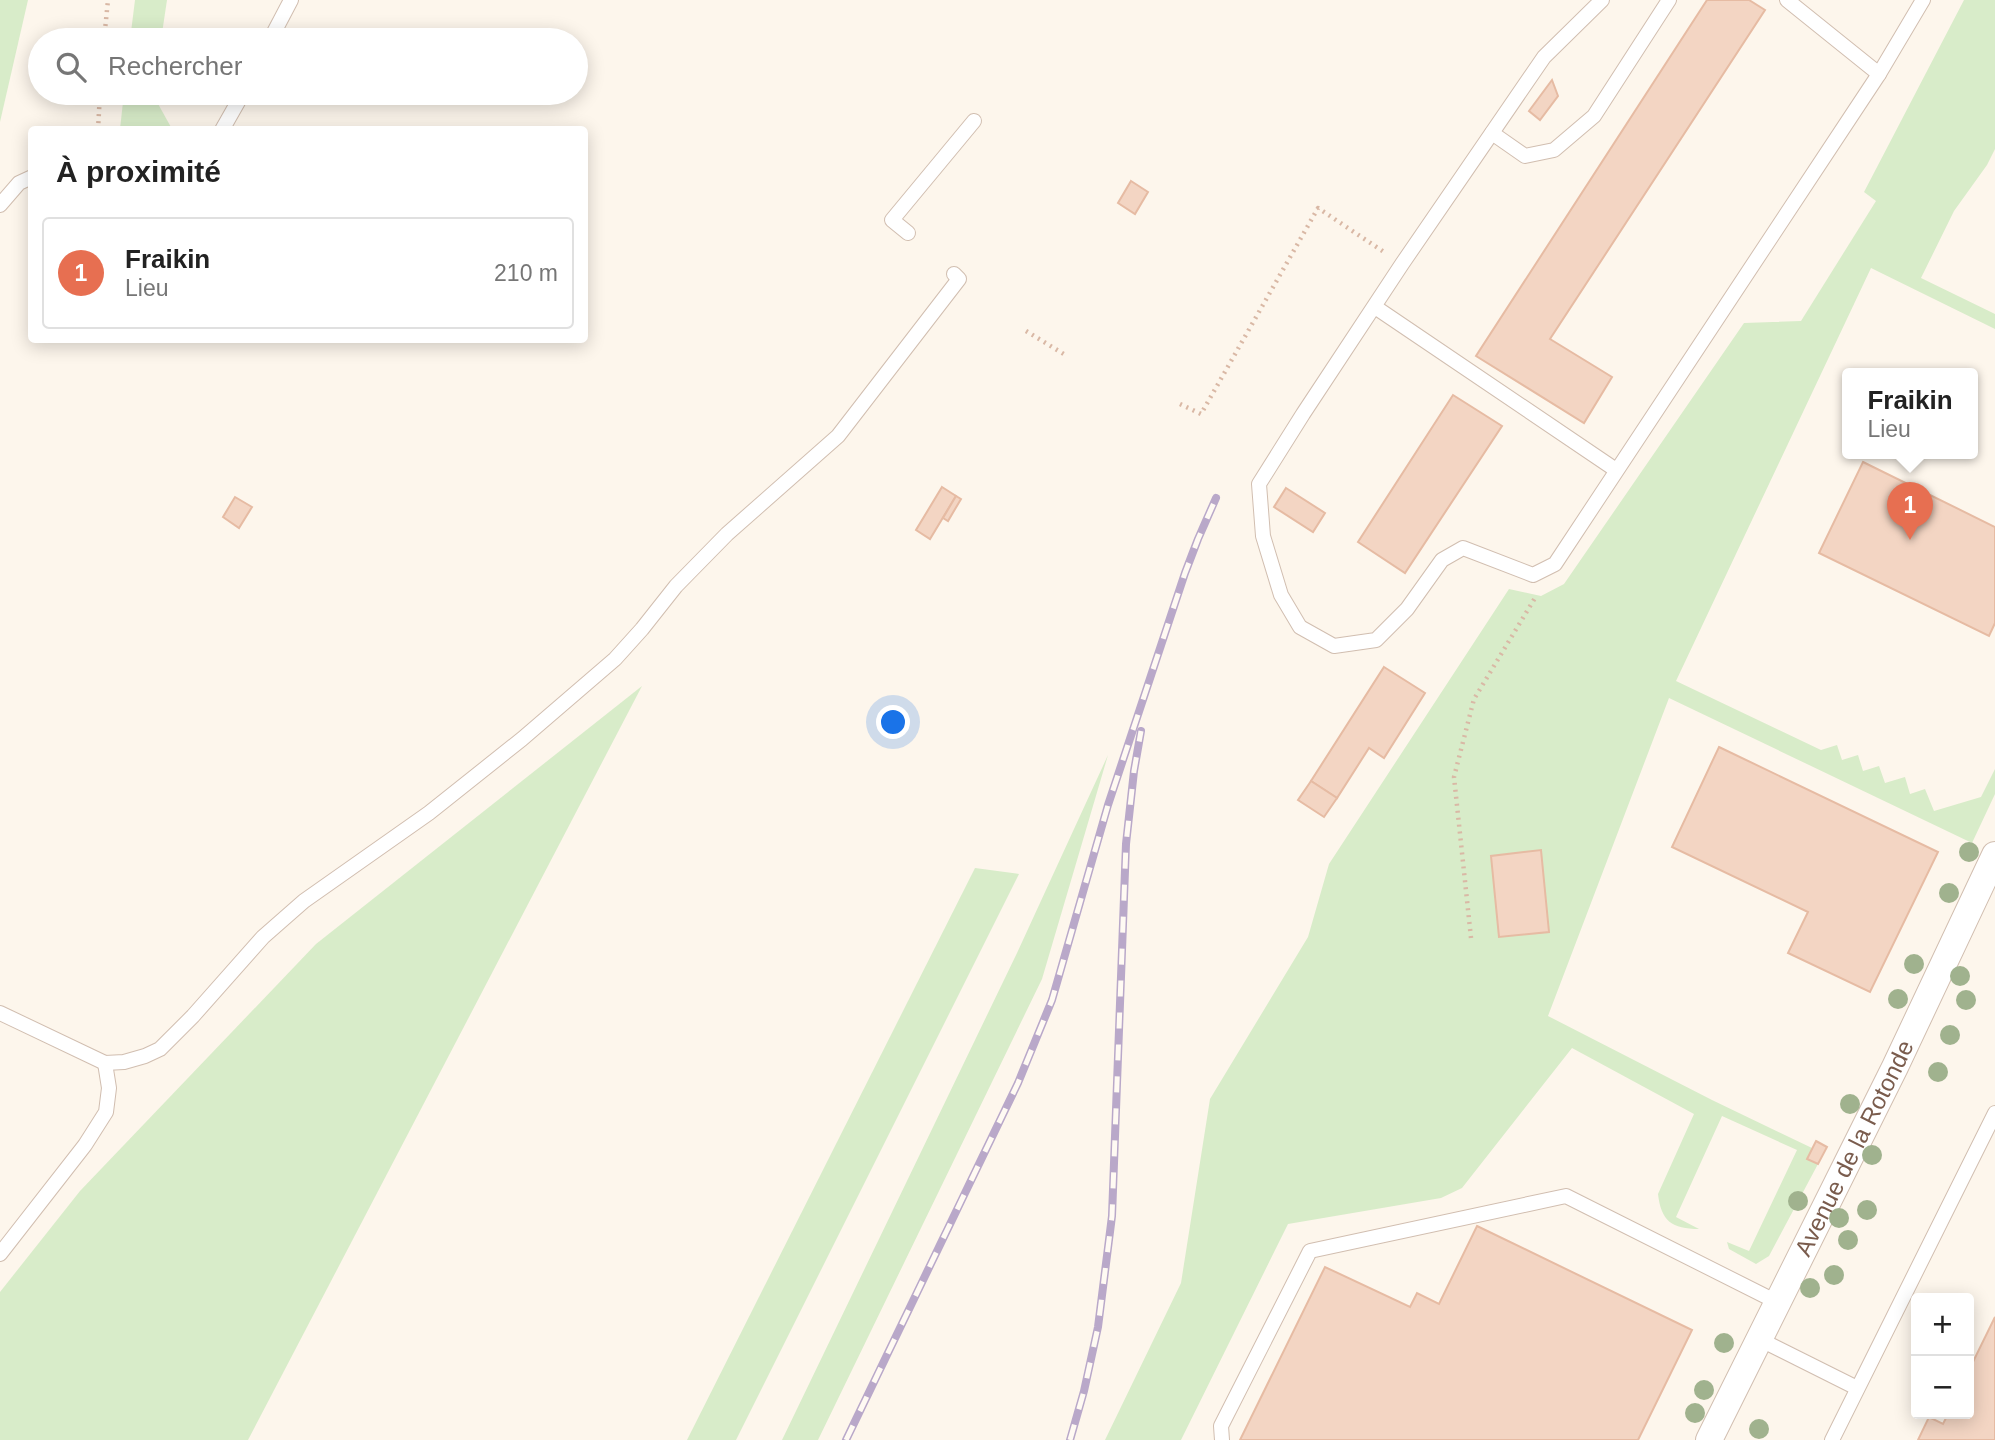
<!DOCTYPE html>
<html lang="fr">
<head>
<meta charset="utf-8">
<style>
  body { margin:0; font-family:Arial,sans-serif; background:#f2f2f2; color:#222 }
  .controls { position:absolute; right:21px; bottom:21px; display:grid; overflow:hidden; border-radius:7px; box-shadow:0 4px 18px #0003 }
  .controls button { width:63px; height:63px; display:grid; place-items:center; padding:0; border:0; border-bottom:2px solid #e0e0e0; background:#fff; color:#222; font:35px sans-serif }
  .you { position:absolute; left:894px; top:723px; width:24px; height:24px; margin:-18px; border:5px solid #fff; border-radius:50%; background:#1a73e8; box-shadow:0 0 0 10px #1a73e833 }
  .badge { display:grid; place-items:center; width:46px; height:46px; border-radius:50%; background:#e76f51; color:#fff; font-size:23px; font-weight:700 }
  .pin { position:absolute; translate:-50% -58px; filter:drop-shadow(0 2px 4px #0008) }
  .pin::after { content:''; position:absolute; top:37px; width:24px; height:21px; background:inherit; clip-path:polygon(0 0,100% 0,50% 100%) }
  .popup { position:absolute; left:1842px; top:368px; width:136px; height:91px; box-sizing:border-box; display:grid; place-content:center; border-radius:7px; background:#fff; filter:drop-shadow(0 2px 5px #0005); font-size:23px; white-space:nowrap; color:#767676 }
  .popup b { font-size:26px; color:#222 }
  .popup::after { content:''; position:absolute; left:50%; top:100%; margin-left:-14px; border:14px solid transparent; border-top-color:#fff }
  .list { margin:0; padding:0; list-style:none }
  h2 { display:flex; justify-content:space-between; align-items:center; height:91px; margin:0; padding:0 28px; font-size:30px }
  h2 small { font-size:23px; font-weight:400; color:#767676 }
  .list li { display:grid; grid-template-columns:46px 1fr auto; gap:21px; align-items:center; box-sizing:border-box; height:112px; margin:0 14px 14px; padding:0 14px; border:2px solid #e0e0e0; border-radius:7px }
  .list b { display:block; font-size:26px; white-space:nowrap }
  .list p { margin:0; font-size:23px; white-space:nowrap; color:#767676 }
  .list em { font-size:23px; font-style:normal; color:#767676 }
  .icon { flex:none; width:38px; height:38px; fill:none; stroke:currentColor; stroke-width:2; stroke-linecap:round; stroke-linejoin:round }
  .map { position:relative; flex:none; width:1995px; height:1440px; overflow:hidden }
  .search { position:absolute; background:#fff; box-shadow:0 4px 18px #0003; left:28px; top:28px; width:560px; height:77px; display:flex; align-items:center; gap:18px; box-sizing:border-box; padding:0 24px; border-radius:38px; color:#767676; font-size:26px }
  .panel { position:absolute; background:#fff; box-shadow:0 4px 18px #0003; left:28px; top:126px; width:560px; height:217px; border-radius:7px }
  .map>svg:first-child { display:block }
</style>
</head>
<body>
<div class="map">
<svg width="1995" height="1440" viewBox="0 0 1995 1440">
  <rect width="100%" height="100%" fill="#fdf6ec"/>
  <!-- green -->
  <g fill="#d8ecc9">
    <polygon points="0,0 28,0 0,122"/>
    <polygon points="135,0 167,0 161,40 130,40"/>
    <path d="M 1964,0 L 1995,0 L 1995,149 L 1987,165 L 1954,211 L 1921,278 L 1995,314 L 1995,329 L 1871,268 L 1676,681 L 1821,750 L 1837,745 L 1842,760 L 1858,755 L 1863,771 L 1879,766 L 1885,783 L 1905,777 L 1910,794 L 1925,789 L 1934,811 L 1981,797 L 1995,769 L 1995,794 L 1972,843 L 1669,698 L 1548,1016 L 1712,1100 L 1812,1148 L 1808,1159 L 1818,1164 L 1769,1256 L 1756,1264 L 1729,1249 L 1727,1242 L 1749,1251 L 1797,1150 L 1722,1116 L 1676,1217 L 1699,1229 C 1672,1229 1661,1221 1658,1194 L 1694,1114 L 1572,1048 L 1462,1188 L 1441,1198 L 1288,1224 L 1181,1440 L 1105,1440 L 1181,1283 L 1210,1099 L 1308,937 L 1329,864 L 1509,589 L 1541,596 L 1564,584 L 1744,323 L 1801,321 L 1876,201 L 1864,192 Z"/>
    <polygon points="124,93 152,93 172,129 120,129"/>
    <polygon points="642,686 248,1440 0,1440 0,1292 80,1191 316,944"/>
    <polygon points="1108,755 1042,979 818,1440 782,1440 1017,953"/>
    <polygon points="975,868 1019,874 736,1440 687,1440"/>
  </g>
  <!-- building -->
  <g fill="#f3d5c3" stroke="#e6bba3" stroke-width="2">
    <polygon points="1707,0 1749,0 1765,10 1550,339 1612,377 1584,423 1476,356"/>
    <polygon points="1552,80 1558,96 1540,120 1529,111"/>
    <polygon points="1131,181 1148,192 1135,214 1118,203"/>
    <polygon points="1453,395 1502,426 1405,573 1358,542"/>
    <polygon points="1863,462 1995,527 1995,623 1989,636 1819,553"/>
    <polygon points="942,487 956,496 930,539 916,530"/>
    <polygon points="1286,488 1325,513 1313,532 1274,507"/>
    <polygon points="956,496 961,499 948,521 943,518"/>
    <polygon points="235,497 252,507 239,528 223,517"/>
    <polygon points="1384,667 1425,693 1384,758 1369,748 1337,798 1311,781"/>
    <polygon points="1719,747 1938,852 1870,992 1788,953 1808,912 1672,847"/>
    <polygon points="1311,781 1337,798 1324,817 1298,800"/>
    <polygon points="1541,850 1549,932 1499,937 1491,856"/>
    <polygon points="1816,1141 1827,1147 1818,1164 1807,1159"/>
    <polygon points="1477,1226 1692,1330 1638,1440 1240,1440 1325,1267 1410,1307 1417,1293 1439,1304"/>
    <polygon points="1995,1317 1995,1440 1918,1440 1929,1417 1943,1424 1948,1414 1969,1414 1969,1370"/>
  </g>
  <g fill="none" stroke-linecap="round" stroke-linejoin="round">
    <!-- lane casing -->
    <g stroke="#d1beb0" stroke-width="16">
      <g id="lane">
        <polyline points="1602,0 1544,57 1402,264 1303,414 1259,484 1263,536 1281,595 1300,627 1334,646 1376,640 1407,609 1442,560 1463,548 1533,575 1555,564 1879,74 1923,0"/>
        <polyline points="1787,0 1879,74"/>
        <polyline points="270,40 291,0"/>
        <polyline points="222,130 243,93"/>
        <polyline points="1492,133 1525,156 1554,150 1594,116 1669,0"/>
        <polyline points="0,205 19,183 32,177"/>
        <polyline points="908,233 892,220 974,121"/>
        <polyline points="1375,307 1616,470"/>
        <polyline points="0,1013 105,1063 124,1062 145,1056 160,1049 193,1016 263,937 304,901 429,813 522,739 615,659 642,629 676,586 727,534 838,436 959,279 954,274"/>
        <polyline points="0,1254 85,1145 106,1112 109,1088 105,1063"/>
        <polyline points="1759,1339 1857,1388"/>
        <polyline points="1222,1440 1221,1426 1310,1251 1566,1196 1777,1302"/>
        <polyline points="1832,1440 1995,1113"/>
      </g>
    </g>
    <!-- street casing -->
    <g stroke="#d1beb0" stroke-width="28">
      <g id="street">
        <path id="s1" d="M 1709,1440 L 1895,1067 L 1995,855"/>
      </g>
    </g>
    <!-- path -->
    <g stroke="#d9b8a5" stroke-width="4.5" stroke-dasharray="2 5" stroke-linecap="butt">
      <polyline points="104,40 108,0"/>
      <polyline points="98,130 100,93"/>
      <polyline points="1026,331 1067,356"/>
      <polyline points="1180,404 1201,414 1318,208 1384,252"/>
      <polyline points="1471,938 1454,777 1474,699 1535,598"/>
    </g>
    <!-- lane -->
    <use href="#lane" stroke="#fff" stroke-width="14"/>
    <!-- street -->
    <use href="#street" stroke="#fff" stroke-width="26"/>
    <!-- rail casing -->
    <g stroke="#b9a8c9" stroke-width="8">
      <g id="rail">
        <polyline points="846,1440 1018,1083 1052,1000 1108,805 1185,573 1198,539 1216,498"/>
        <polyline points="1070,1440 1084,1391 1098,1327 1112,1216 1126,844 1134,771 1141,731"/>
      </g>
    </g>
    <!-- rail -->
    <use href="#rail" stroke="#fffaf3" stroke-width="5" stroke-dasharray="16" stroke-linecap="butt"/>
  </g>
  <!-- trees -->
  <g fill="#a0b28e">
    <circle cx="1969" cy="852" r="10"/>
    <circle cx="1949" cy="893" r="10"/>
    <circle cx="1914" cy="964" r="10"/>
    <circle cx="1960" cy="976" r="10"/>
    <circle cx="1898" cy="999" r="10"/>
    <circle cx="1966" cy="1000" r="10"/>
    <circle cx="1950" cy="1035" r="10"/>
    <circle cx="1938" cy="1072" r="10"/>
    <circle cx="1850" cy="1104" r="10"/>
    <circle cx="1872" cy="1155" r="10"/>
    <circle cx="1798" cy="1201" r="10"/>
    <circle cx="1867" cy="1210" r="10"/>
    <circle cx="1839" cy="1218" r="10"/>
    <circle cx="1848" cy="1240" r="10"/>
    <circle cx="1834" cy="1275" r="10"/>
    <circle cx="1810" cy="1288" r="10"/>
    <circle cx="1724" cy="1343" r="10"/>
    <circle cx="1704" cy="1390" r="10"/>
    <circle cx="1695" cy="1413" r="10"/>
    <circle cx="1759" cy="1429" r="10"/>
  </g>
  <g text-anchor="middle" stroke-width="6" stroke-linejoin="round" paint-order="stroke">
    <!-- street labels -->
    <g font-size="24" fill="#7a5c4d" stroke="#fffaf3">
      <text dy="8" stroke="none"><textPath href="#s1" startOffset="326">Avenue de la Rotonde</textPath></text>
    </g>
  </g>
</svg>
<div class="controls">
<button>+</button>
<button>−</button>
</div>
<div class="you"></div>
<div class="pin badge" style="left:1910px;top:540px">1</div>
<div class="popup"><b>Fraikin</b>Lieu</div>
<div class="search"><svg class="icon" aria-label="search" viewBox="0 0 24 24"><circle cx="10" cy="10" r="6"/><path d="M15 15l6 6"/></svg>Rechercher</div>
<section class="panel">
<h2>À proximité<small></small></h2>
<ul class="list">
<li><span class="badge">1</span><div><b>Fraikin</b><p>Lieu</p></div><em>210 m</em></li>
</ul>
</section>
</div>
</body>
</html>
